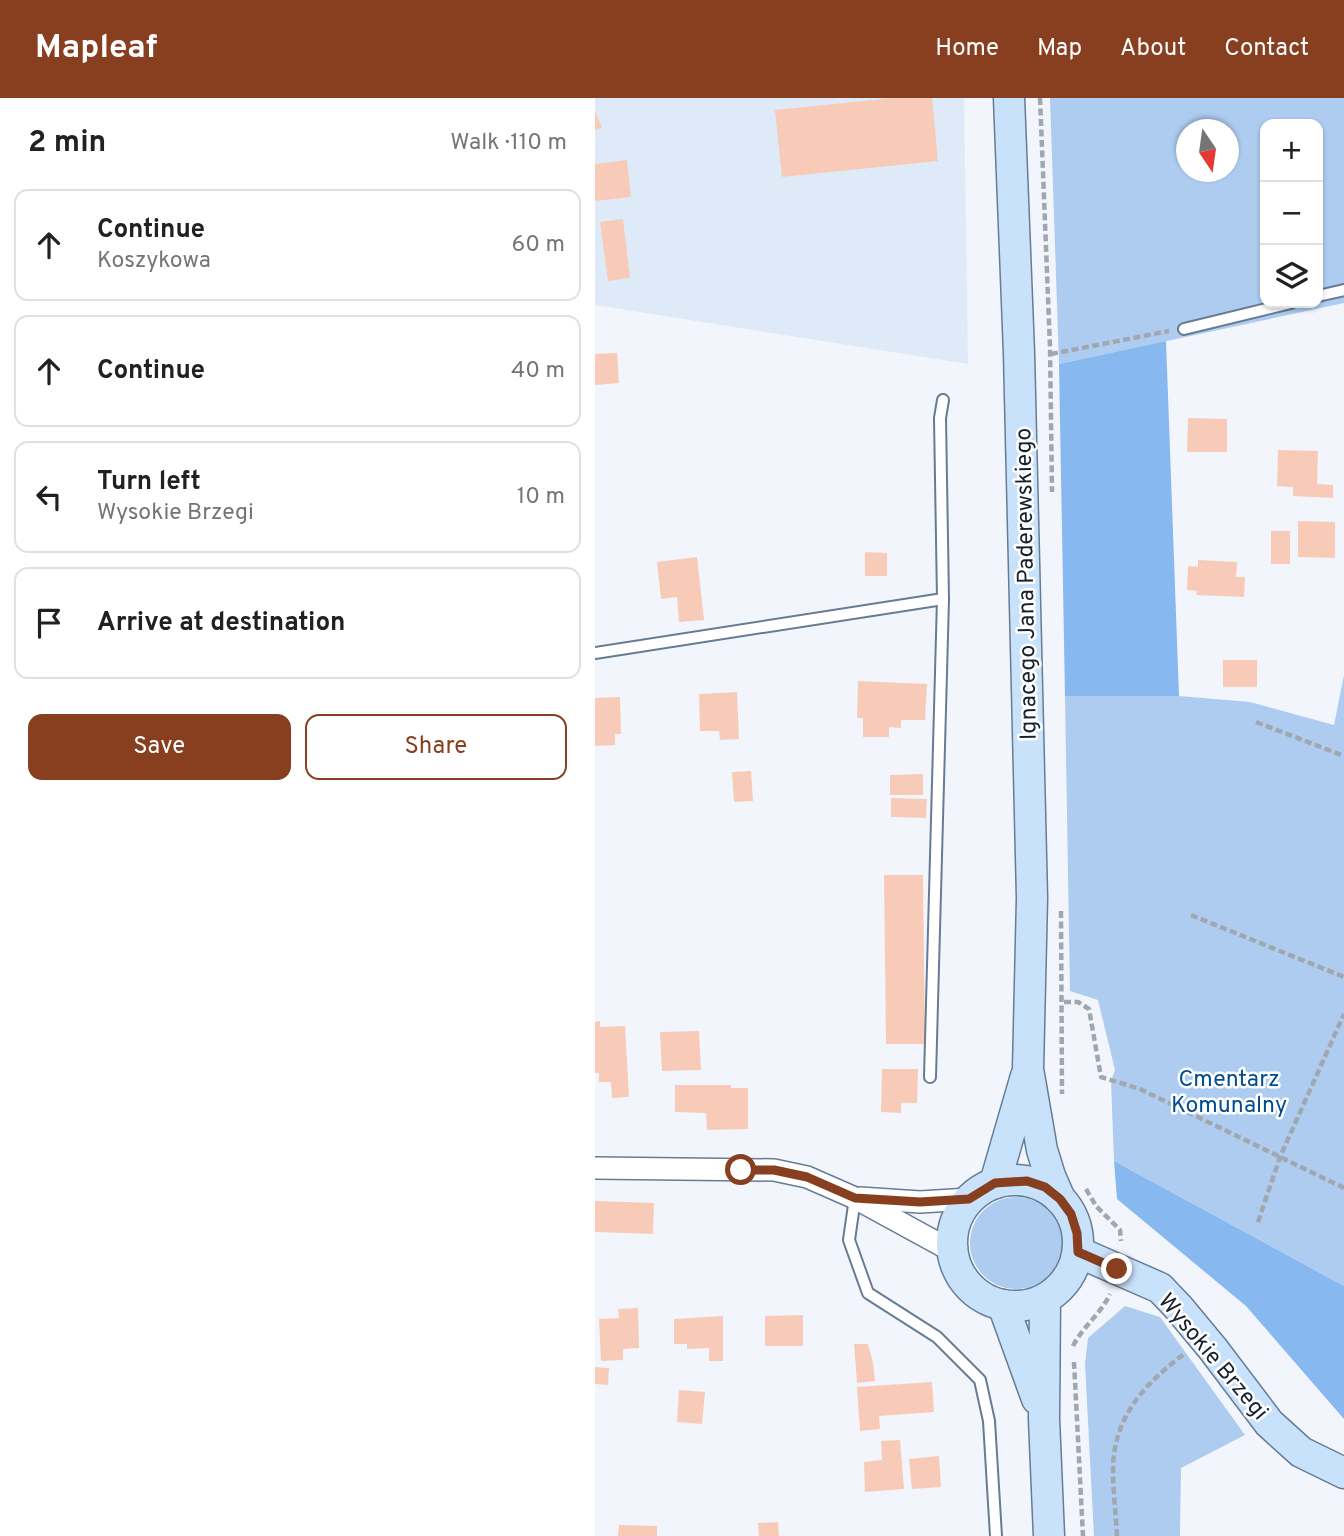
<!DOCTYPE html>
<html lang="en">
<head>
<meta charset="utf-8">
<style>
  body { margin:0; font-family:Overpass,sans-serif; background:#f2f2f2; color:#202124 }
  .controls { position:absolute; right:21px; top:21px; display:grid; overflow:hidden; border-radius:14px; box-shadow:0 2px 5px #0004 }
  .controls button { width:63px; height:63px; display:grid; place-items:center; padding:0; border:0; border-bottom:2px solid #e0e0e0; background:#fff; color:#202124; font:35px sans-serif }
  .compass { position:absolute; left:581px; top:21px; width:63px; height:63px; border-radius:50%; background:#fff; box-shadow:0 2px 5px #0004; rotate:167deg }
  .stop { position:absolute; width:21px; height:21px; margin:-16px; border:5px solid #873f1f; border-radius:50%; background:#fff }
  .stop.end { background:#873f1f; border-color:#fff; box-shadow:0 2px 7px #0008 }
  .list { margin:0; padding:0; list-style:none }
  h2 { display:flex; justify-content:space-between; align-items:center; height:91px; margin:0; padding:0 28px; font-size:30px }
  h2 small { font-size:23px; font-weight:400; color:#757577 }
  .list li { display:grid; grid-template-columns:46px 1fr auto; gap:21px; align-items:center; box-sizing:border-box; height:112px; margin:0 14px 14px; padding:0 14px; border:2px solid #e0e0e0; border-radius:14px }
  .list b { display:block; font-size:26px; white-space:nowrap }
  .list p { margin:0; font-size:23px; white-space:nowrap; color:#757577 }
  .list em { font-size:23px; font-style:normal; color:#757577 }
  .actions { display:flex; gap:14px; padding:21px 28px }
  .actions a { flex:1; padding:16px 0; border:2px solid #873f1f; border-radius:14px; text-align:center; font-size:24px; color:#873f1f }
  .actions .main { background:#873f1f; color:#fff }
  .icon { flex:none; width:38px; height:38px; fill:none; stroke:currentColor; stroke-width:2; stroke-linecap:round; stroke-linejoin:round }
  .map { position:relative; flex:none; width:749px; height:1438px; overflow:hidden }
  header { display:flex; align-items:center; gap:42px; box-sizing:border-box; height:98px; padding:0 35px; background:#873f1f; color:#fff }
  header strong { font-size:33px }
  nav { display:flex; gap:38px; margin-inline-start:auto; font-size:24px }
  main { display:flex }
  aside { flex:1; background:#fff }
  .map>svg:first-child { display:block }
</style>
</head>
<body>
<header>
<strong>Mapleaf</strong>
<nav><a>Home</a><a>Map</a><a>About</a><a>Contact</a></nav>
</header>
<main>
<aside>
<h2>2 min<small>Walk · 110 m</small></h2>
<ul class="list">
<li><svg class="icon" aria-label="ahead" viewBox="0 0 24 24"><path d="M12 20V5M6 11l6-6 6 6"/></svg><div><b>Continue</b><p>Koszykowa</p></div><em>60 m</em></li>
<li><svg class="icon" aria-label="ahead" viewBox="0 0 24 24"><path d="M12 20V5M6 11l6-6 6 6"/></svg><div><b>Continue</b></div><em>40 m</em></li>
<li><svg class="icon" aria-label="left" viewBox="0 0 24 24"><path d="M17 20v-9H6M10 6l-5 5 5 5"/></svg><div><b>Turn left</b><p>Wysokie Brzegi</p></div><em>10 m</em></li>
<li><svg class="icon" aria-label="arrive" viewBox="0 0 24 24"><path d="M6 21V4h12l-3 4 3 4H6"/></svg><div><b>Arrive at destination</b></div></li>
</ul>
<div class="actions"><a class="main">Save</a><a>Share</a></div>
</aside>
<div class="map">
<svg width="749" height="1438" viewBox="0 0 749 1438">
  <rect width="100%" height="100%" fill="#f2f6fc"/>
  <!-- built -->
  <polygon fill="#dfeaf8" points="0,0 369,0 373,266 0,207"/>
  <!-- green -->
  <g fill="#adccf0" fill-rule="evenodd">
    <path d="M 455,0 L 749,0 L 749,205 L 464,266 ZM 670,26 L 723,26 L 723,205 L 670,205 ZM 592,32 L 634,32 L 634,74 L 592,74 Z"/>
    <polygon points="749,577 749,1188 519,1063 516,983 520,972 503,902 475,893 470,598 584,598 655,604 739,627"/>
    <circle cx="421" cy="1145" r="46"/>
    <polygon points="530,1208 565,1219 650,1337 586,1370 585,1438 499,1438 490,1266 493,1240"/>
  </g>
  <!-- forest -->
  <g fill="#88b8f0">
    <polygon points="571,243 584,598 470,598 464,266"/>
    <polygon points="519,1063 749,1188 749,1321 651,1208 522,1101"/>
  </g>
  <!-- building -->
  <g fill="#f8cbb8">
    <polygon points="297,0 337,0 343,63 187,79 180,12"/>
    <polygon points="0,13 7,30 0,32"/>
    <polygon points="32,62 36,99 0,103 0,66"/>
    <polygon points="28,121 35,180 13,183 5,124"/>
    <polygon points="22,255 24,285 0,287 0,256"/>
    <polygon points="593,320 632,321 632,354 592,354"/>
    <polygon points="683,352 723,353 722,386 738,387 738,400 698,398 698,389 682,388"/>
    <polygon points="703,423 740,424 740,460 703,459"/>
    <rect x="676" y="433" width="19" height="33"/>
    <polygon points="270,454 292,455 292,478 270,478"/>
    <polygon points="102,459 109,522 84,524 82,499 66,501 62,464"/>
    <polygon points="603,462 642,464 641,479 650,479 649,499 601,497 602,493 592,492 593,468 603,469"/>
    <rect x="628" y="562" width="34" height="27"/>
    <polygon points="263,583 332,586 330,622 306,622 306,630 294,629 294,639 268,639 268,620 262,620"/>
    <polygon points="142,594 144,641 125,642 124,633 105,633 104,596"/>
    <polygon points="25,599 26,636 20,636 20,647 0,648 0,600"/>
    <polygon points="156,673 158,703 139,704 137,674"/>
    <polygon points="328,676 328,697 295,697 295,677"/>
    <polygon points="296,700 332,701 331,720 296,719"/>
    <polygon points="289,777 328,777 330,946 291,946"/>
    <polygon points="5,923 5,929 30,928 34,999 17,1000 16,984 4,984 4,975 0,975 0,924"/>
    <polygon points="104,933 106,972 67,973 65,934"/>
    <polygon points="287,971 323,971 322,1005 306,1005 306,1015 286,1014"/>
    <polygon points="80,987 136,987 136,990 153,990 153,1031 112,1032 111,1015 80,1014"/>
    <polygon points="0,1103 59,1105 58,1136 0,1134"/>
    <polygon points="43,1210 44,1250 28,1251 28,1262 6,1263 4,1221 24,1220 23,1211"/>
    <polygon points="208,1217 208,1248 170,1248 170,1218"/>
    <polygon points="128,1218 128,1263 114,1263 114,1250 92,1251 92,1246 79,1246 79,1221"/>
    <polygon points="259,1246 273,1246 278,1265 280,1283 262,1285"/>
    <polygon points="0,1269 14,1270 13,1287 0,1286"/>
    <polygon points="337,1284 339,1314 284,1318 285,1331 265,1333 262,1289"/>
    <polygon points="84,1292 110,1294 107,1326 82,1324"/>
    <polygon points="305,1342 309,1391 270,1394 269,1364 287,1362 286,1343"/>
    <polygon points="344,1358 346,1389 317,1391 314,1361"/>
    <polygon points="183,1424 184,1438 164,1438 163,1425"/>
    <polygon points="24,1427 62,1428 62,1438 23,1438"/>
  </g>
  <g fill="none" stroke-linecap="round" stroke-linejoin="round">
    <!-- lane casing -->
    <g stroke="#667c94" stroke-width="14">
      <g id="lane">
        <polyline points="723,198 749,192"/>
        <polyline points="589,231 696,205"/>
        <polyline points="0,555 348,501"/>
        <polyline points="335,979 348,501 345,320 348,302"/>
        <polyline points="260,1100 254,1142 273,1195 342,1239 385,1282 394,1323 401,1438"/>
      </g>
    </g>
    <!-- street casing -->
    <g stroke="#667c94" stroke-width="24">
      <g id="street">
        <polyline points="0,1070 179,1072 212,1079 260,1100 357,1153"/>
        <polyline points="265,1100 325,1104 374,1101"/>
      </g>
    </g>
    <!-- secondary casing -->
    <g stroke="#667c94" stroke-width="33">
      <g id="secondary">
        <polyline points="414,0 424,255 437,800 433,971 447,1052 455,1078 465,1101"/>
        <circle cx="420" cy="1145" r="63"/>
        <polyline points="400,1085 431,978"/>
        <polyline points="483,1154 565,1190 584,1210 618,1251 674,1325 706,1354 749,1375"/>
        <polyline points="450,1201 449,1321 454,1438"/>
        <polyline points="408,1207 442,1301"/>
      </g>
    </g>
    <!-- path -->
    <g stroke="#a1a7ae" stroke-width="4.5" stroke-dasharray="7 3.5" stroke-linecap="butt">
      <polyline points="445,0 455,249 457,394"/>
      <polyline points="456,256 574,233"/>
      <polyline points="661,624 749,658"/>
      <polyline points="466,813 467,996"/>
      <polyline points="596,817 749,879"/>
      <polyline points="469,904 483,904 494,911 506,979 545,991 749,1090"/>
      <polyline points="491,1091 501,1108 525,1132 526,1143"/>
      <polyline points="663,1124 685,1059 749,916"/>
      <path d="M 478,1248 C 488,1228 506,1216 515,1196"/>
      <polyline points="479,1264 488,1438"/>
      <path d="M 522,1438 C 521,1415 516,1377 519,1356 C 525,1311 555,1282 589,1256"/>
    </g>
    <!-- lane -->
    <use href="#lane" stroke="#fff" stroke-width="10"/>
    <!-- street -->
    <use href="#street" stroke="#fff" stroke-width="21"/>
    <!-- secondary -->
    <use href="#secondary" stroke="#c9e2fc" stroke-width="30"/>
  </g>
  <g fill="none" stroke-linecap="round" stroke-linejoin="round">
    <!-- route -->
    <polyline stroke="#873f1f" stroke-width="9" points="146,1072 179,1072 212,1079 260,1100 325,1104 374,1101 400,1085 432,1083 450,1089 465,1101 476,1116 482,1135 483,1154 522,1171"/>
  </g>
  <g text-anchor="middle" stroke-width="5" stroke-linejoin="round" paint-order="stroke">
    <!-- street labels -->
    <g font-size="23" fill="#19222c" stroke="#fff">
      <text transform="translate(430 486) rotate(-91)" y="8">Ignacego Jana Paderewskiego</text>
      <text transform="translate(619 1258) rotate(50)" y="8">Wysokie Brzegi</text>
    </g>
    <!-- park labels -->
    <g font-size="23" fill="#024d8e" stroke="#fff">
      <text x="634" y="988">Cmentarz<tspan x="634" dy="26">Komunalny</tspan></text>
    </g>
  </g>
</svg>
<div class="controls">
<button>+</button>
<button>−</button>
<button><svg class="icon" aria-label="layers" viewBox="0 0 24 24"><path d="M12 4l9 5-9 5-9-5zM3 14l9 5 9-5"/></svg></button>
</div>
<svg class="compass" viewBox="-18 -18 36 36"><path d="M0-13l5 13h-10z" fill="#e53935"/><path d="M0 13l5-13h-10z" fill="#757577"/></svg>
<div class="stop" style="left:146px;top:1072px"></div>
<div class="stop end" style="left:522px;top:1171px"></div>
</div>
</main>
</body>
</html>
